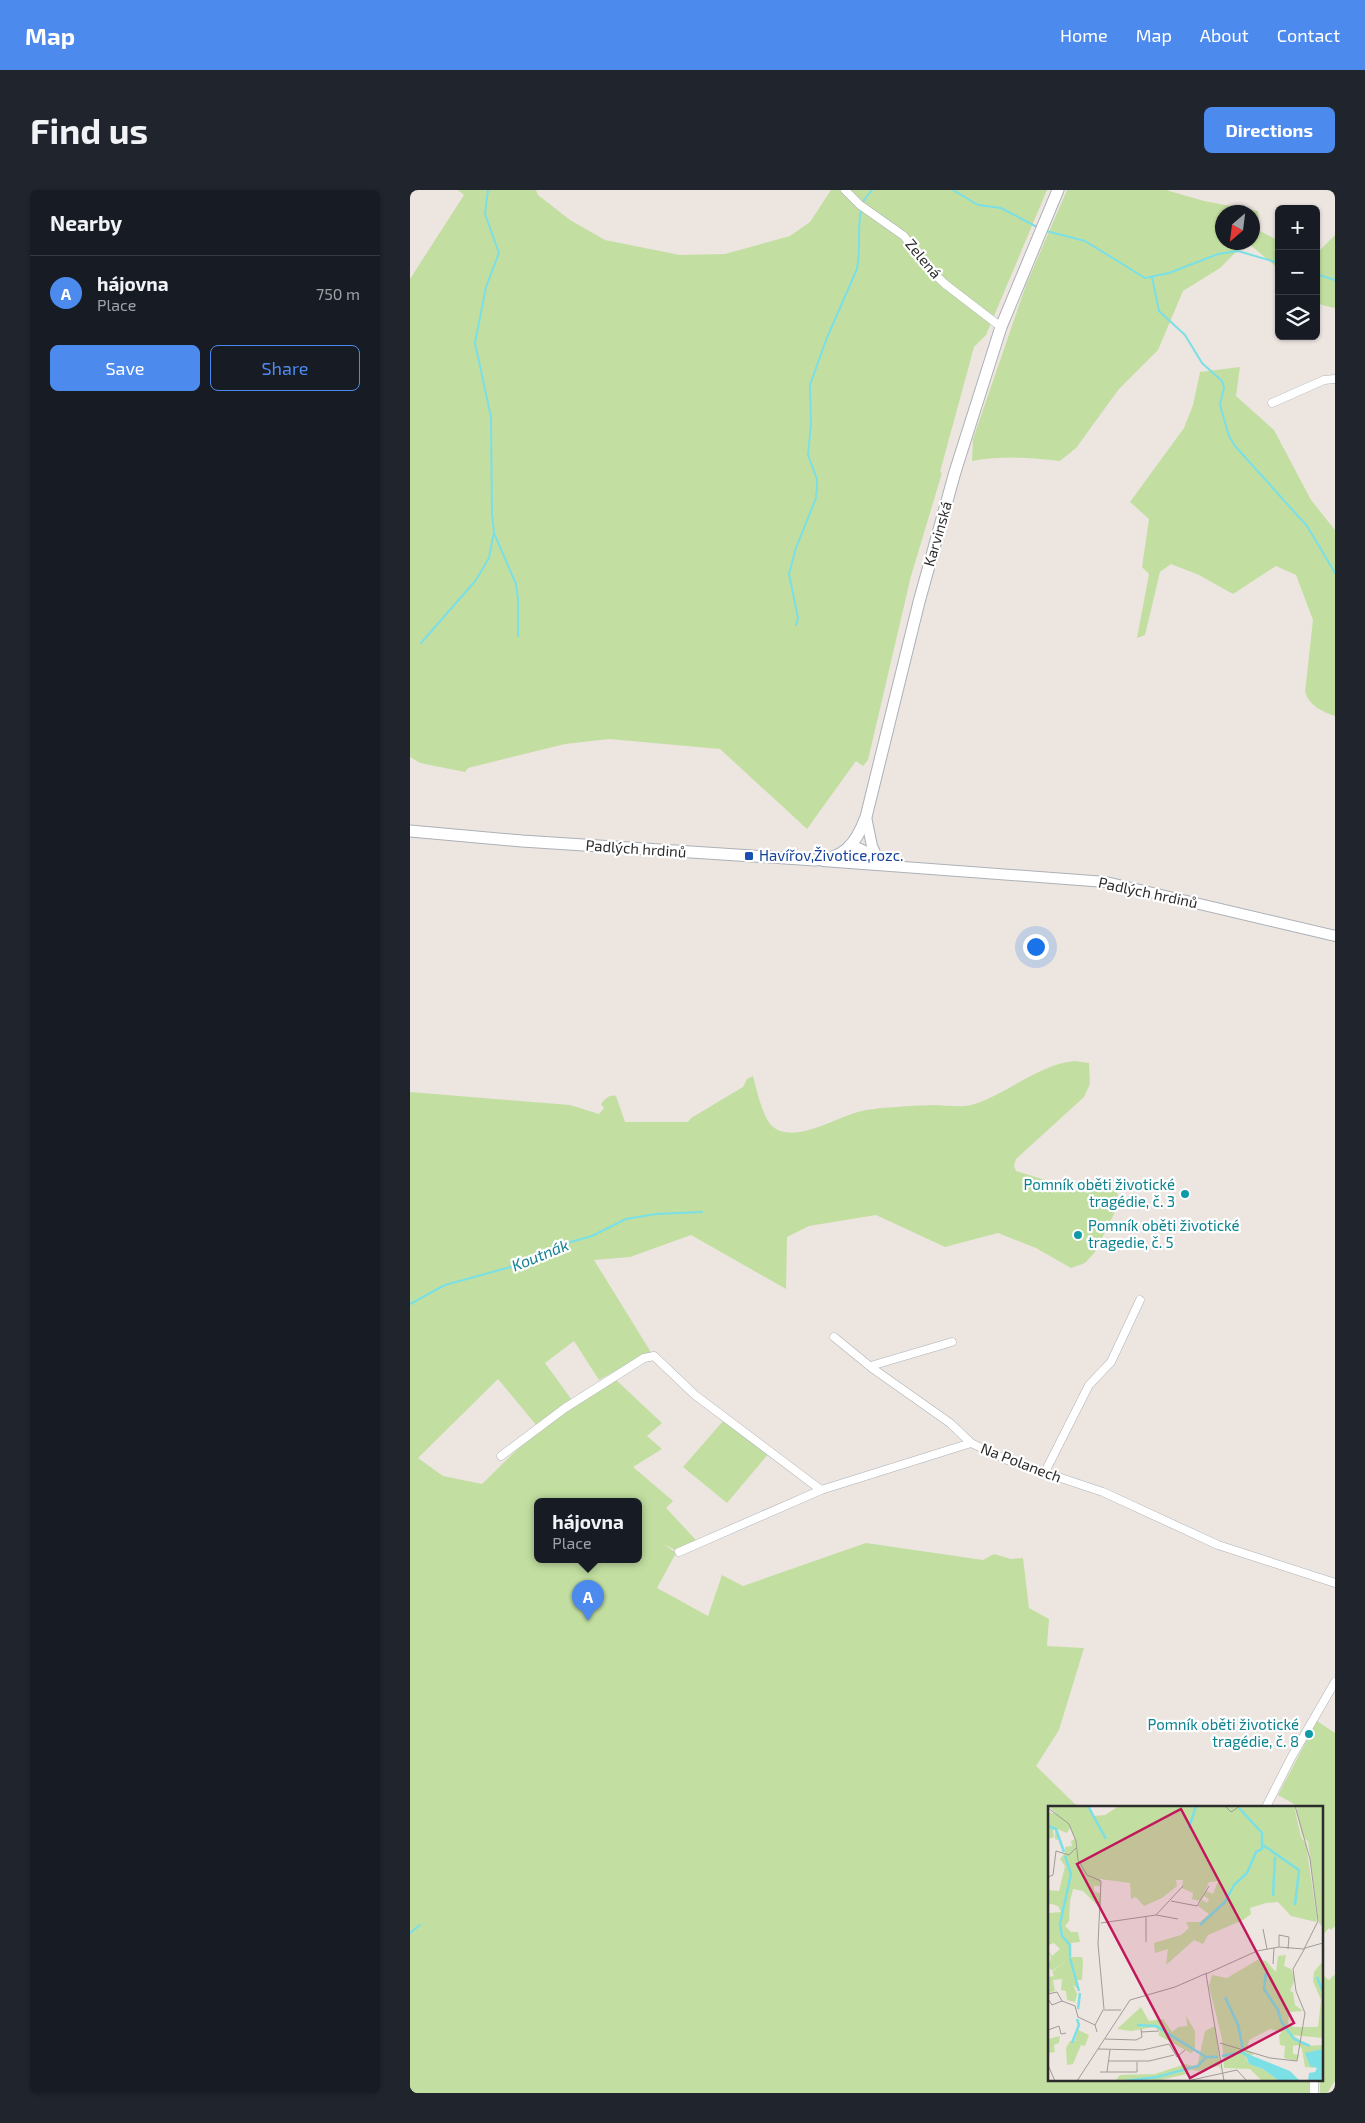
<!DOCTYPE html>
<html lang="en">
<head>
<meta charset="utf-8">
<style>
  body { margin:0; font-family:"Exo 2",sans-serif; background:#20242c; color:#f1f3f6 }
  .controls { position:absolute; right:15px; top:15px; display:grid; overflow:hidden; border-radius:8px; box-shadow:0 1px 4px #0004 }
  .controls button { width:45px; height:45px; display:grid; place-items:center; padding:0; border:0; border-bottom:1px solid #363941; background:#171b24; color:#f1f3f6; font:25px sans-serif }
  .compass { position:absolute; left:805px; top:15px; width:45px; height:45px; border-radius:50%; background:#171b24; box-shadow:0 1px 4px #0004; rotate:208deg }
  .you { position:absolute; left:625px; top:756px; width:18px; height:18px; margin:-12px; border:4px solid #fff; border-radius:50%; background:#1a73e8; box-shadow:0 0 0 8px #1a73e833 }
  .badge { display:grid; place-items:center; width:32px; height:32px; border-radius:50%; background:#4d8aed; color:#fff; font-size:16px; font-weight:700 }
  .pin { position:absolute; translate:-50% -41px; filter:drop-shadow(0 1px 2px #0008) }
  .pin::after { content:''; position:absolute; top:26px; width:18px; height:15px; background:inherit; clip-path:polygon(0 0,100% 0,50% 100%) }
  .popup { position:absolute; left:124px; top:1308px; width:108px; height:65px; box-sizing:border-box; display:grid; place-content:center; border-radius:8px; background:#171b24; filter:drop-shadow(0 1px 4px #0005); font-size:16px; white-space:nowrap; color:#9ea1a6 }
  .popup b { font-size:19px; color:#f1f3f6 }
  .popup::after { content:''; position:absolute; left:50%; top:100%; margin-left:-10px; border:10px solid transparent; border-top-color:#171b24 }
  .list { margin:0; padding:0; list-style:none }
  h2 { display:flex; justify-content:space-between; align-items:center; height:65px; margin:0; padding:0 20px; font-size:21px }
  h2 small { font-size:16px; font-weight:400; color:#9ea1a6 }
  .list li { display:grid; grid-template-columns:32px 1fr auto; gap:15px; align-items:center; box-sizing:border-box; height:75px; padding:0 20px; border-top:1px solid #363941 }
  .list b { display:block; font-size:19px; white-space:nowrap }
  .list p { margin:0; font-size:16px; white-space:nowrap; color:#9ea1a6 }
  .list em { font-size:16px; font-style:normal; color:#9ea1a6 }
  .actions { display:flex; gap:10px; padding:15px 20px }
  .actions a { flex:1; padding:11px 0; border:1px solid #4d8aed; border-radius:8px; text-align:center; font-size:18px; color:#4d8aed }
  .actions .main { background:#4d8aed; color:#fff }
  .icon { flex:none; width:28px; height:28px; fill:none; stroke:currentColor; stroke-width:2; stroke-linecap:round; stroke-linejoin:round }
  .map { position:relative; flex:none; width:925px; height:1903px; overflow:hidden; border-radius:8px }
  header { display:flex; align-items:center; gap:30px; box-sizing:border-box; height:70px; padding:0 25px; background:#4d8aed; color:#fff }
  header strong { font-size:24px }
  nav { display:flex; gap:28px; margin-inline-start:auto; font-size:18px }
  .intro { display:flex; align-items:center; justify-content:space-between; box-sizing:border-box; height:120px; padding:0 30px }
  h1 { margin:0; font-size:35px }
  .button { padding:12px 22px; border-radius:8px; background:#4d8aed; color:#fff; font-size:18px; font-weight:700 }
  main { display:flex; gap:30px; padding:0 30px }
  aside { flex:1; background:#171b24; border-radius:8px; box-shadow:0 1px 4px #0004 }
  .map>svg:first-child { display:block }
</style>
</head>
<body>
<header>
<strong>Map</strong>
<nav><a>Home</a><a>Map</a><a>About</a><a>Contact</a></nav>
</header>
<div class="intro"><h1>Find us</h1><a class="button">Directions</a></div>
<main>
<aside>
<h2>Nearby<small></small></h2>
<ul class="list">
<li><span class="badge">A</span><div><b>hájovna</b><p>Place</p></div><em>750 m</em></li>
</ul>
<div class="actions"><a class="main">Save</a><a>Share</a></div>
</aside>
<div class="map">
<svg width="925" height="1903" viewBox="0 0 925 1903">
  <rect width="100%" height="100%" fill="#ede5e0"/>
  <!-- green -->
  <g fill="#c2dfa1" fill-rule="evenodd">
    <polygon points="48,0 126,0 128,5 160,30 195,50 270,65 315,64 380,46 400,32 421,0 637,0 576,145 564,157 530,282 532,283 501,386 458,570 453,576 446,571 397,639 310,559 199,549 155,554 58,578 55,582 10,573 0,567 0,89 54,5"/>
    <path d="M 657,0 L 756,0 L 794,11 L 848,21 L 850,41 L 869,51 L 869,79 L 838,53 L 842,52 L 842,22 L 812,22 L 812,52 L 835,53 L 810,78 L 773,101 L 748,160 L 709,199 L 666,258 L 650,271 C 619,267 592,266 562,271 L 563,249 L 616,95 Z"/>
    <polygon points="925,45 925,118 912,115 906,111 906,64"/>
    <path d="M 830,177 L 826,206 L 864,240 L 901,310 L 925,340 L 925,526 C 912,522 899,515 895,502 L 903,430 L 886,385 L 866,376 L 823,404 L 789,385 L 761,374 L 750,382 L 735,445 L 727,448 L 739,384 L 732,377 L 739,329 L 720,312 L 774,238 L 783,215 L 790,182 Z"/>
    <path d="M 665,871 L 679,873 L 680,894 L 674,907 L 606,969 L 604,976 L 606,981 L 677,1003 L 695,995 L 707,1001 L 709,1014 L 685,1062 L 675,1073 L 661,1078 L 626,1058 L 588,1043 L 535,1057 L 466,1025 L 399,1036 L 377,1047 L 376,1099 L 281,1045 L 220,1067 L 184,1070 L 242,1164 L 232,1166 L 189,1190 L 164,1151 L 135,1173 L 162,1210 L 126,1235 L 88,1189 L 8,1268 L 33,1286 L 72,1294 L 120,1247 L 205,1189 L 252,1233 L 237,1246 L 252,1259 L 223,1277 L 263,1311 L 256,1318 L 286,1350 L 265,1360 L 254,1354 L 266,1363 L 247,1398 L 298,1426 L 312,1385 L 333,1396 L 456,1353 L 573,1370 L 584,1364 L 601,1369 L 613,1368 L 619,1418 L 639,1429 L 637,1456 L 674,1458 L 649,1540 L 626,1576 L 668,1617 L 639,1617 L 639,1889 L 899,1889 L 899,1903 L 0,1903 L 0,902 L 160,915 L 189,924 L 194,918 L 191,914 C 195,909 199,904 206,906 L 215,932 L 278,932 L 281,928 L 333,897 L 337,889 L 343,886 C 346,898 353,928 362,936 C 383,955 425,928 448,922 C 466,917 504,916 523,915 C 535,915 550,918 561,915 C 597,905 628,874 665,871 ZM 128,1312 L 228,1312 L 228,1370 L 128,1370 Z"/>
    <polygon points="314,1230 359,1263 317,1313 273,1277"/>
    <polygon points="907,1531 925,1543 925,1736 921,1740 919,1738 911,1747 911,1617 889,1617 868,1605"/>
    <polygon points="911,1784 919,1790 925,1784 925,1891 917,1903 910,1903"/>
  </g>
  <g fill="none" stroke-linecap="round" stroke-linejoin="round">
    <!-- stream -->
    <g stroke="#7bdfe6" stroke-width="2">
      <polyline points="543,0 568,15 591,18 627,37"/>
      <polyline points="452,15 454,10 462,0"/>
      <polyline points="636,41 675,51 735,88 759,83 808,64 828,61 869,73"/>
      <polyline points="906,84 925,90"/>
      <polyline points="742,87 749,121 775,145 792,173 812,191 814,197 810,215 819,246 825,256 897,336 925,383"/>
      <polyline points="84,343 106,394 108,410 108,446"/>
      <path d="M 386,435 L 388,428 L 379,384 L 386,358 L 406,308 L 407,298 L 407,289 L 398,265 L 401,234 L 400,195 L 416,150 L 447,79 C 451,59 447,39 451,20"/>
      <polyline points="11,453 66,390 79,368 84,342 82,323 81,227 65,153 76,97 89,63 75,24 78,0"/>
      <polyline points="0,1114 35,1095 104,1076 143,1057 182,1046 216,1029 246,1024 292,1022"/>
      <polyline points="0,1743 10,1735"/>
    </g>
    <!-- minor casing -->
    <g stroke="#acb1b7" stroke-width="9">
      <g id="minor">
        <polyline points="435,0 450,15 494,46 516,76 535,94 591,137"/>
        <polyline points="862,213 914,190 925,189"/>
        <polyline points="424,1147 462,1178 540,1233 561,1253"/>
        <polyline points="462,1178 464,1175 542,1152"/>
        <polyline points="91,1266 155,1218 234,1168 244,1166 285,1205 411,1300"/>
        <polyline points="635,1282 679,1195 701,1172 730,1110"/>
        <polyline points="269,1362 411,1300 561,1253 597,1270 693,1302 808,1355 925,1393"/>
        <polyline points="856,1617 881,1568 925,1492"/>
        <polyline points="904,1889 904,1903"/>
      </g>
    </g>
    <!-- tertiary casing -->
    <g stroke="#acb1b7" stroke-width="12">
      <g id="tertiary">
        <polyline points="456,627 462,656 467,667"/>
        <polyline points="413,671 696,692 925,746"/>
        <polyline points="453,674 443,667 439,656 448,658 481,673"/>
      </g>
    </g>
    <!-- secondary casing -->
    <g stroke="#acb1b7" stroke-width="13">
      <path id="secondary" d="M 0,641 L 112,651 L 405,670 C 434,669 446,654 456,627 L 509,412 L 545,282 L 591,137 L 648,0"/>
    </g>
    <!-- minor -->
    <use href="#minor" stroke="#fff" stroke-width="8"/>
    <!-- tertiary -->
    <use href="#tertiary" stroke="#fff" stroke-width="10"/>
    <!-- secondary -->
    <use href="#secondary" stroke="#fff" stroke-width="11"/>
  </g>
  <!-- markers -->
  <rect fill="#1a4fb4" stroke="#fff" stroke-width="2" x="334" y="661" width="10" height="10" rx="2.5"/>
  <g fill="#0f9aa8" stroke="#fff" stroke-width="2">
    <circle cx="775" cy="1004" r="5"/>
    <circle cx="668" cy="1045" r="5"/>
    <circle cx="899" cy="1544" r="5"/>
  </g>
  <g text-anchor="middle" stroke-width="4.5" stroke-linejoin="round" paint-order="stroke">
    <!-- street labels -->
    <g font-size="15" fill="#2c2c2c" stroke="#fff">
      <text transform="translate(513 69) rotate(50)" y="5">Zelená</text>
      <text transform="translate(528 344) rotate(-74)" y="5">Karvinská</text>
      <text transform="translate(226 659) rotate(4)" y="5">Padlých hrdinů</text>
      <text transform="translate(738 703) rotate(12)" y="5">Padlých hrdinů</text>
      <text transform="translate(611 1273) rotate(21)" y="5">Na Polanech</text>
    </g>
    <!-- transit labels -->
    <g font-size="15" fill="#164399" stroke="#fff" text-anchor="start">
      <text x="349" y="671">Havířov,Životice,rozc.</text>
    </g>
    <!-- culture labels -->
    <g font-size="15" fill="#0d838f" stroke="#fff" text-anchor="end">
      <text x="765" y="1000">Pomník oběti životické<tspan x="765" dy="17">tragédie, č. 3</tspan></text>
      <text x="678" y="1041" text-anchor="start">Pomník oběti životické<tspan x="678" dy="17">tragedie, č. 5</tspan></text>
      <text x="889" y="1540">Pomník oběti životické<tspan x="889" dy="17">tragédie, č. 8</tspan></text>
    </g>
    <!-- water labels -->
    <g font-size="16" font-style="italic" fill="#188295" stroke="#fff">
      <text transform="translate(130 1065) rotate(-22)" y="6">Koutnák</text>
    </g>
  </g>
  <!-- overview -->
  <g transform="translate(638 1616)">
    <rect width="275" height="275" fill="#ede5e0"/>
    <path d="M 0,0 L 41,0 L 40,3 L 46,10 L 57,9 L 71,0 L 246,0 L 253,31 L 258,38 L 269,112 L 268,116 L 243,110 L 230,96 L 218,97 L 202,102 L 203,108 L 195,114 L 160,129 L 155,138 L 146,134 L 118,159 L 120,143 L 107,147 L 106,137 L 133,129 L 141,122 L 138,116 L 152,116 L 161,108 L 150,100 L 154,94 L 159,97 L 161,93 L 156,90 L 158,85 L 165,88 L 170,75 L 161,76 L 152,95 L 144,93 L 145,87 L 134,82 L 135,74 L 128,74 L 129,80 L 114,92 L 96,100 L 88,91 L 83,93 L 82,77 L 52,73 L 53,80 L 46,80 L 46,85 L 53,88 L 53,99 L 48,98 L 35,85 L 25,83 L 22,95 L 21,115 L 17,120 L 23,126 L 30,126 L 32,136 L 23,137 L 22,151 L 34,151 L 35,155 L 34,174 L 29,174 L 31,184 L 25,179 L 29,188 L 27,196 L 19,194 L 18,185 L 13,184 L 14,173 L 5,174 L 7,185 L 0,187 L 0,171 L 6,170 L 4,166 L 18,155 L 4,165 L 0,160 L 3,152 L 0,144 L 4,150 L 12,143 L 6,137 L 0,139 L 0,107 L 13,106 L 10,100 L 0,97 L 0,84 L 11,85 L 17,60 L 12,53 L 17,47 L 17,41 L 24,40 L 23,35 L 27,33 L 22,22 L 19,27 L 9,23 L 10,34 L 7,33 L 7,24 L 5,23 L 6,31 L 0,33 L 0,6 L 9,8 ZM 248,0 L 275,0 L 275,121 L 271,117 L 260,36 L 254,29 ZM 238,149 L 236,160 L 243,163 L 247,173 L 242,185 L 245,186 L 247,199 L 255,205 L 241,206 L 240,219 L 247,221 L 270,221 L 273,194 L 265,175 L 266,166 L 275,155 L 275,232 L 245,229 L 259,240 L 275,239 L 275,243 L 258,249 L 266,262 L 257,261 L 254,243 L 251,239 L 245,240 L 245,248 L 251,249 L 249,255 L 236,252 L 237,240 L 232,239 L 231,229 L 234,226 L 222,223 L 201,234 L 199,244 L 206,248 L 198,252 L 201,258 L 215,263 L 231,275 L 214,275 L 202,263 L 176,262 L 174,233 L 161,180 L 164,169 L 179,172 L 211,153 L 218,155 L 228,166 L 230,150 ZM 93,201 L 101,215 L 115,213 L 124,226 L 130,221 L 139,220 L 138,210 L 147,225 L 147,244 L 143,247 L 110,229 L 112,225 L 106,221 L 83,225 L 69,223 ZM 167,220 L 173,265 L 171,260 L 150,265 L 141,263 L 139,268 L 108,275 L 67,275 L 72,269 L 107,268 L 137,258 L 149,261 L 157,225 ZM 30,224 L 41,229 L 37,240 L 33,239 L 25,258 L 19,259 L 18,242 L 22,235 L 27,235 ZM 12,230 L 11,237 L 6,239 L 7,246 L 0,247 L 0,233 Z" fill="#c2dfa1"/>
    <path d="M 275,243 L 275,275 L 260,275 L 261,267 L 267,266 L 269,262 L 262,260 L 257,247 ZM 197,247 L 242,265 L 252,275 L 231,275 L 215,263 L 201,258 Z" fill="#7bdfe6"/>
    <path fill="none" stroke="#7bdfe6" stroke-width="2.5" d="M 40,0 L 58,33M 0,20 L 8,23 L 16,46M 141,22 L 148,0M 215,39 L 251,64 L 247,99M 17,50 L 23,68 L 12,118 L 14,130 L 22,139 L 22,151M 225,90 L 227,51M 152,119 L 177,96 L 186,79 L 199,67 L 208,46 L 214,43 L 214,27 L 191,2M 22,152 L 31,185M 218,167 L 216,183 L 230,204 L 233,215 L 246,233 L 262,240M 269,171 L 275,186M 177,191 L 190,219 L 195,243M 30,203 L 32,187M 89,219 L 108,220 L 158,251M 24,237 L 31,219 L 29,213M 174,250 L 194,246 L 198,249M 77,275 L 109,271 L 150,260 L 158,251 L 170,251"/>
    <path fill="none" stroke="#a09b98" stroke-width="1" d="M 177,0 L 183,6 L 192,0M 0,2 L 21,18 L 28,35 L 30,54 L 39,69 L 53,75 L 50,138 L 56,203M 0,71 L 5,69 L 8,45 L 21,49 L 28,42M 123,95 L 149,100 L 161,80M 108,109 L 130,113M 53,117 L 108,109 L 135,80M 215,123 L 219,143M 98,136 L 98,111M 231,141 L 231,129 L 241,131 L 240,143M 225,158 L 226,142M 0,188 L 9,186 L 14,195 L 27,200 L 30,211 L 47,219M 0,193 L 4,199 L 14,195M 0,224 L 11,220 L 13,228 L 18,227M 49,226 L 47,219 L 55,204 L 73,204M 93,226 L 111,225M 57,233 L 88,234 L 94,231 L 93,223M 172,237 L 222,252 L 249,255 L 257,207 L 248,185 L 245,163 L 257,142 L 275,137M 50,243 L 95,244 L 121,238 L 129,251 L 137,244M 61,255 L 101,255 L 126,249M 0,259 L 7,275M 52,266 L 89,266 L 89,256M 59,266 L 62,244M 29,275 L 82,194 L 127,181 L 159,167M 139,275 L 189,264 L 199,275M 176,275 L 158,168 L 209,145 L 231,141 L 256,143 L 270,115 L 262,53 L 247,0"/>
    <path fill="#c2185b" fill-opacity="0.15" stroke="#c2185b" stroke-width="2.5" d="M 133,3 L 246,217 L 142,272 L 29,58 Z"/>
    <rect width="275" height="275" fill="none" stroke="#2c2c2c" stroke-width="2.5"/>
  </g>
</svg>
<div class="controls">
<button>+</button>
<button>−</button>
<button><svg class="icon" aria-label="layers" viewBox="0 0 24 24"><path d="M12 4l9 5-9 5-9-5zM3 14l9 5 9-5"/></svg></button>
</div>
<svg class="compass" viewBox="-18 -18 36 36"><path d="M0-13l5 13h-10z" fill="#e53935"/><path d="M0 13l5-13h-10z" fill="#9ea1a6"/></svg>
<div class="you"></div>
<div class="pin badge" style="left:178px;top:1431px">A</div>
<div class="popup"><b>hájovna</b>Place</div>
</div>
</main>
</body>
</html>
